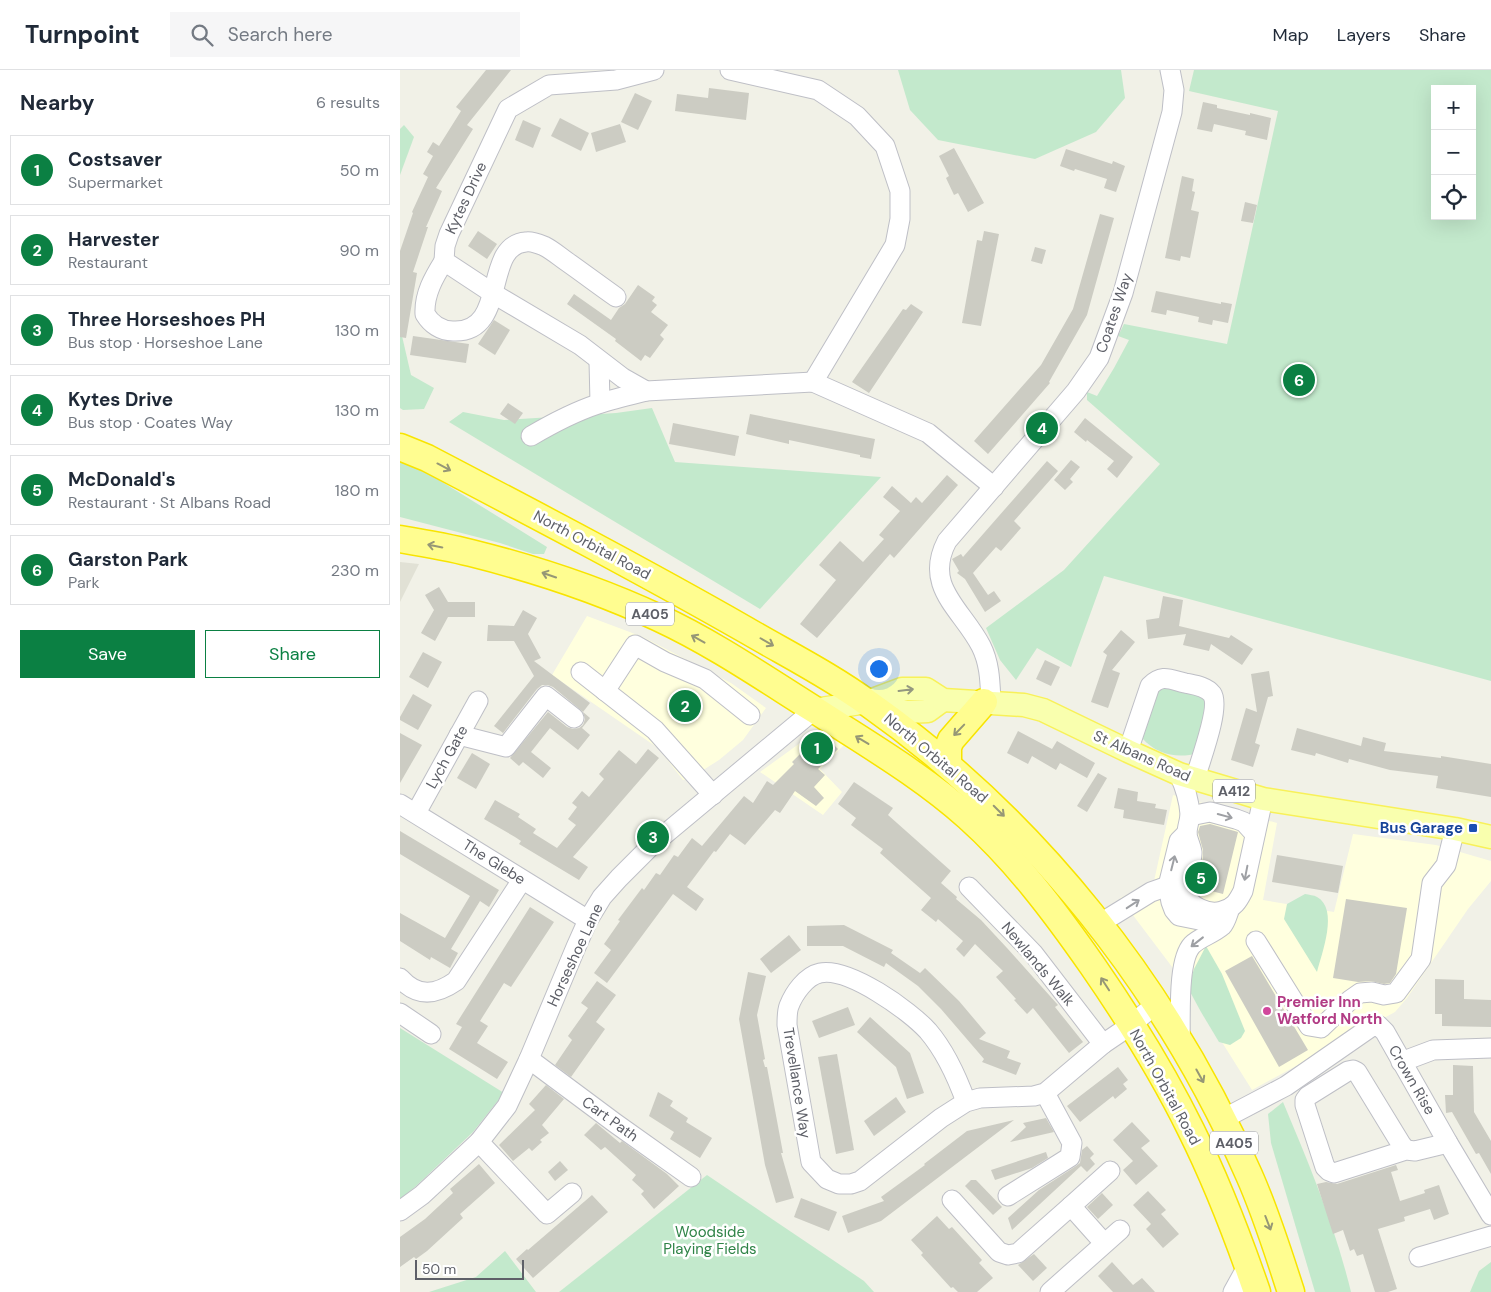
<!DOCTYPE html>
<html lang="en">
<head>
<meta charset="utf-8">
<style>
  body { margin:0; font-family:"DM Sans",sans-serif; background:#f6f6f7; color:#1f2937 }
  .controls { position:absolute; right:15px; top:15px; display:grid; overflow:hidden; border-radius:0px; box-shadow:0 5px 20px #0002 }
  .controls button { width:45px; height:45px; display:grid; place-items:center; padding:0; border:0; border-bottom:1px solid #e0e1e3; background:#fff; color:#1f2937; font:25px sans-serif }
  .scale { position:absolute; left:15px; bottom:12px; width:109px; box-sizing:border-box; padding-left:5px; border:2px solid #5e6068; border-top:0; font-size:14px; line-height:18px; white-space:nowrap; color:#5e6068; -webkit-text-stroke:4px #fff; paint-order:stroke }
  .you { position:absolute; left:478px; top:598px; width:18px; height:18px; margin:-12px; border:4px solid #fff; border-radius:50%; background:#1a73e8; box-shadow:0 0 0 8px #1a73e833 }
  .badge { display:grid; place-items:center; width:32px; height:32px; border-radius:50%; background:#0b8043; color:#fff; font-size:16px; font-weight:700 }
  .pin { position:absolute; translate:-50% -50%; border:2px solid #fff; box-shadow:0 1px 5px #0006 }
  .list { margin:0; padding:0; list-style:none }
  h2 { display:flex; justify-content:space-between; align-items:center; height:65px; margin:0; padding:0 20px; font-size:21px }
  h2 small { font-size:16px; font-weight:400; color:#747a83 }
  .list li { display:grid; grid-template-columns:32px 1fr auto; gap:15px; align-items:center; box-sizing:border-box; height:70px; margin:0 10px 10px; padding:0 10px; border:1px solid #e0e1e3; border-radius:0px }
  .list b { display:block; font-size:19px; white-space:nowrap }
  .list p { margin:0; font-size:16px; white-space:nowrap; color:#747a83 }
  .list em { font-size:16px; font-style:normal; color:#747a83 }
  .actions { display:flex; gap:10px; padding:15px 20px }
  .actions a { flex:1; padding:11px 0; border:1px solid #0b8043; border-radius:0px; text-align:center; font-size:18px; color:#0b8043 }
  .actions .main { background:#0b8043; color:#fff }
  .icon { flex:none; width:28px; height:28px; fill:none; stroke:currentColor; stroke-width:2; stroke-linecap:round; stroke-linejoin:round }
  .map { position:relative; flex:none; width:1091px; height:1222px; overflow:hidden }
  header { display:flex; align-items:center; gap:30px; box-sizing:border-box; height:70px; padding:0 25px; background:#fff; border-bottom:1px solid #e0e1e3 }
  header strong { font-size:24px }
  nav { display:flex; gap:28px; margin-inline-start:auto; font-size:18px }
  .search { width:350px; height:45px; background:#f6f6f7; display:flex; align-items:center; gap:12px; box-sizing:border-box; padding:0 18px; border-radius:0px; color:#747a83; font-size:19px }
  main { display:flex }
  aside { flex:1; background:#fff }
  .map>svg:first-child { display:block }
</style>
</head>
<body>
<header>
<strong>Turnpoint</strong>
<div class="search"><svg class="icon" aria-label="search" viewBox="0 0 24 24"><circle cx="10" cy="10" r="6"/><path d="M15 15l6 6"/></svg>Search here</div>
<nav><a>Map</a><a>Layers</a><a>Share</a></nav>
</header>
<main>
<aside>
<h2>Nearby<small>6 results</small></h2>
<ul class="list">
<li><span class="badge">1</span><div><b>Costsaver</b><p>Supermarket</p></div><em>50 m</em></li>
<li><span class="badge">2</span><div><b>Harvester</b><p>Restaurant</p></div><em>90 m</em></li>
<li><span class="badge">3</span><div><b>Three Horseshoes PH</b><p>Bus stop · Horseshoe Lane</p></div><em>130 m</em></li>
<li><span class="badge">4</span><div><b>Kytes Drive</b><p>Bus stop · Coates Way</p></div><em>130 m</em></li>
<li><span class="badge">5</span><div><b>McDonald's</b><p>Restaurant · St Albans Road</p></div><em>180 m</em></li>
<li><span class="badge">6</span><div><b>Garston Park</b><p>Park</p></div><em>230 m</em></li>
</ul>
<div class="actions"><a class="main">Save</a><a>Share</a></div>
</aside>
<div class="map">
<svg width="1091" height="1222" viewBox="0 0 1091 1222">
  <rect width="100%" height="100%" fill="#f1f1e7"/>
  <!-- commercial -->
  <g fill="#ffffde">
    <polygon points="187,546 243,567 331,613 366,638 343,670 319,690 289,709 283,710 258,678 152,605"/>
    <polygon points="423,659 444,675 420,699 442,722 423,745 360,702 414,663"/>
    <polygon points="773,725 877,753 863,830 934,842 953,764 1036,775 1091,791 1091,811 1068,839 1007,928 995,942 852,1020 788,918 720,828 754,811"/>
  </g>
  <!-- education -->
  <polygon fill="#e1e1d5" points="0,492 19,494 0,532"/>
  <!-- green -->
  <g fill="#c3e9cc" fill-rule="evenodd">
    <polygon points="498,0 721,0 725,28 696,62 635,89 538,70 510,40"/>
    <path d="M 794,0 L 1091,0 L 1091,611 L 704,506 L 671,597 L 637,578 L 616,610 L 600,590 L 586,558 L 664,500 L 760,394 L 687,330 L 687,322 L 697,326 L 714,298 L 729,270 L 718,266 L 724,254 L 827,274 L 878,41 L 789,21 ZM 1035,19 L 1072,19 L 1072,146 L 1035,146 Z"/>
    <polygon points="4,55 14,67 0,105 0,59"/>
    <polygon points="0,266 2,266 11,305 34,318 24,339 3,340 0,338"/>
    <polygon points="252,338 275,392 481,407 360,539 49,352 63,342 104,350 216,343"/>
    <polygon points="0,391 18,397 147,477 144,484 133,484 100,473 0,447"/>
    <path d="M 767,614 L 798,624 L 808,633 L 798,683 C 778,689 757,685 742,668 L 756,619 Z"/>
    <path d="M 905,824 C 909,825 914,825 917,827 C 939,839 922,883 917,902 L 884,849 L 887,834 Z"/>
    <polygon points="806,876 822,904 845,961 841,968 830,975 819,972 801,942 788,918 794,899"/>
    <polygon points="0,958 104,1023 73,1062 15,1117 0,1129"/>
    <path d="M 883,1032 C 909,1094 935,1156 951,1222 L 915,1222 L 871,1073 L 868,1044 Z"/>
    <polygon points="307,1105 464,1211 474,1222 159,1222"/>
    <polygon points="105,1181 136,1222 29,1222 76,1207"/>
    <polygon points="1091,1192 1091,1222 1070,1222 1079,1201"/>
  </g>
  <!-- building -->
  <g fill="#ccccc3">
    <polygon points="86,0 111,0 67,55 73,59 36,118 42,121 26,157 28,157 13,202 17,203 6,268 0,267 0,181 13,143 12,142 28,107 23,104 33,86 27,82 33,72 39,76 61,41 56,37"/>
    <polygon points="309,18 349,23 346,50 275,41 277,24 308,28"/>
    <polygon points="235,23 252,31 238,60 221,52"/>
    <polygon points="803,32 817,35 817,38 850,45 850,43 871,48 867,70 845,65 846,61 814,54 812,62 797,59"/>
    <polygon points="160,48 189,63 181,81 151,66"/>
    <polygon points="123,50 141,58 133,78 115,70"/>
    <polygon points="220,54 226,72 196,82 191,63"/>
    <polygon points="554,78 584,133 568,142 558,123 554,125 546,108 549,106 539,86"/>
    <polygon points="666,79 712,94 713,91 725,96 716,122 704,118 707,109 675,99 674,101 660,96"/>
    <polygon points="782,106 794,109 792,121 795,122 791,140 799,142 790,188 781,186 780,191 765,188"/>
    <polygon points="845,132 857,135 853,153 841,151"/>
    <polygon points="700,144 714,148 687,245 649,312 650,313 588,384 574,371 641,295 673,239"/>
    <polygon points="78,161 97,174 87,189 68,176"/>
    <polygon points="584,161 599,164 581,256 562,253 577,170 582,171"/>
    <polygon points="635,177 646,180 642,194 631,191"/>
    <polygon points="238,215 255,227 252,231 257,235 251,242 268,255 260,265 264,269 250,288 245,285 241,291 215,271 216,269 167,234 174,224 211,250 219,238 225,234"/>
    <polygon points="756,221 821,234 821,232 832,234 828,253 813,250 812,255 798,252 799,247 767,240 766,245 751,242"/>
    <polygon points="511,234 523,242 469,323 452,312 503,239 506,240"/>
    <polygon points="94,250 110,260 95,285 78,274"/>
    <polygon points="13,266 69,274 66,293 10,285"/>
    <polygon points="108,333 123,343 115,354 100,344"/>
    <polygon points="350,344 475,369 471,389 460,387 460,385 389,370 389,374 346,364"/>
    <polygon points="685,348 733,387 717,408 707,399 714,391 687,370 686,372 674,362"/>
    <polygon points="273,353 339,366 335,386 269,374"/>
    <polygon points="671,390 680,397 670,409 673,412 665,420 654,410"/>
    <polygon points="647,391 658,401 614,451 621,458 601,481 596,477 573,503 588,525 594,521 601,531 585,542 565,509 557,503 559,501 552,489 561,484 563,487"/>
    <polygon points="547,405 558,415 494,488 490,484 417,568 400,554 436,510 419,495 440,471 463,492 484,469 479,465 500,441 483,427 492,416 511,433 516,427 522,433"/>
    <polygon points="39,517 48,532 75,532 75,547 48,547 35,571 21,563 34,540 25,525"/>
    <polygon points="763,526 783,530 779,556 829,568 831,565 853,579 842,595 811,574 809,581 783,575 786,564 748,569 746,550 759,548"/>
    <polygon points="123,540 137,548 128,564 141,588 134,591 190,633 183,642 153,617 148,615 142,615 137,619 103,663 94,656 134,606 114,571 87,571 88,555 114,556"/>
    <polygon points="721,560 735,572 712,600 720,603 708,638 691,632 707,585 703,582"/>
    <polygon points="23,582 42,592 28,618 9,607"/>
    <polygon points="645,590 660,597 651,616 636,609"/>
    <polygon points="869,601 873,626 868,627 855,673 860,675 853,697 831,690 846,638 857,642 851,604"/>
    <polygon points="13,624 32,635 18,660 0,650 0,647"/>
    <polygon points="148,642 167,657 173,659 179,658 183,655 185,649 183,642 190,648 182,658 190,665 178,680 150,658 131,682 151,698 143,708 123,692 119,696 110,688"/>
    <polygon points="897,658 961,676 963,667 986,673 984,681 1041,688 1041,686 1091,694 1091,727 1036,718 1038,706 990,700 949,689 948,693 916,683 915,686 891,680"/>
    <polygon points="618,661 652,679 657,671 695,693 687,708 660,693 656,700 632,686 628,694 607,683"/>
    <polygon points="0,663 22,675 0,713"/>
    <polygon points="424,665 438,679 418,699 425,705 414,717 424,728 416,736 395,721 380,743 375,740 345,775 330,764 316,782 314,781 287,817 304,829 296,841 273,824 207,913 194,903 211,880 204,874 220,851 218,850 242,818 244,820 256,803 260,805 274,785 278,787 292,768 302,776 344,726 353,733 367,711 373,715 394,694 392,692 402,682 404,685"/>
    <polygon points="248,679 259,688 173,787 188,797 179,810 119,774 121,771 115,767 84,749 95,730 120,744 118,747 136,759 133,763 157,778 176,755 168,749 177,737 172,733 182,721 189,727 204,709 199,704 219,680 236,694"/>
    <polygon points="72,683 90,694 76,719 57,708"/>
    <polygon points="698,703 707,708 687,742 677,736"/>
    <polygon points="454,712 493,738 488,745 551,801 541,813 557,827 556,829 581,850 607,878 658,935 655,937 683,972 669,983 633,938 627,944 614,930 616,929 596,907 603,901 575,874 564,887 556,879 563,871 538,849 536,852 521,840 531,828 480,783 483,779 451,755 456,748 438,734"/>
    <polygon points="718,718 738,722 737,731 756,734 755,738 767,740 764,755 723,748 724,740 714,738"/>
    <polygon points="810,754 838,762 823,824 796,817 803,787 803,780 798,762 800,756"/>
    <polygon points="0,761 99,820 89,837 80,831 51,879 58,883 50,898 31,887 30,890 0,871 0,843 45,868 70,826 0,784"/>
    <polygon points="877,785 943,796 938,823 872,812"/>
    <polygon points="946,829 1007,838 996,904 990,913 984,914 971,911 958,912 933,908"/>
    <polygon points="130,837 154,852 111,917 104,913 80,951 88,956 77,973 108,992 97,1009 49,979 62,957 56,954"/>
    <polygon points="444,855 493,880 491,883 520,903 525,898 559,931 586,963 579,969 610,981 607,988 621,993 616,1005 582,992 584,989 541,939 518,916 486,893 484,897 443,876 407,876 407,856"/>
    <polygon points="389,865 401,880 371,903 360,889"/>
    <polygon points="852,886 908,980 879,997 825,901"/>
    <polygon points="348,902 366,906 357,945 365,989 363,990 365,997 367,997 383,1083 381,1083 394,1128 376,1133 365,1095 339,949"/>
    <polygon points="1035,909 1064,910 1064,929 1091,930 1091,957 1042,956 1042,944 1035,944"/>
    <polygon points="197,911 216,925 196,952 205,959 171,1007 155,995 172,970 168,966 188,938 181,933"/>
    <polygon points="448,937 455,955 419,968 412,951"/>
    <polygon points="470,947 510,983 524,1023 507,1029 496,997 457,962"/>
    <polygon points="437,984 454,1080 436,1084 418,987"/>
    <polygon points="1053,995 1073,996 1074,1042 1091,1071 1091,1104 1079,1083 1076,1084 1052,1042 1046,1043 1045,1025 1053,1025"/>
    <polygon points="718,997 728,1010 723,1014 727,1019 715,1029 713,1026 680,1052 667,1036"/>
    <polygon points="146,1015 164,1029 142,1055 149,1063 140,1070 142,1072 132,1081 129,1078 113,1091 99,1075 135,1040 129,1034"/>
    <polygon points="258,1022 273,1031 270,1036 288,1048 286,1052 312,1068 300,1088 270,1069 274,1062 249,1046"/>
    <polygon points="496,1027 506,1042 474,1066 464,1051"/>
    <polygon points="646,1048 654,1062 610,1072 626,1057 623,1053"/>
    <polygon points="614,1050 481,1151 448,1163 442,1146 484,1131 481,1127 525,1095 524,1094 567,1061"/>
    <polygon points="732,1052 750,1071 741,1078 758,1096 736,1115 723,1100 733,1091 713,1070"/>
    <polygon points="196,1053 220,1073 222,1071 267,1104 279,1116 254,1139 241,1124 244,1121 232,1110 236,1105 205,1077 201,1080 184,1065"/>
    <polygon points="687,1076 694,1084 690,1088 695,1094 687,1102 681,1096 612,1160 608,1148 639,1120 676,1096 680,1093 682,1080"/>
    <polygon points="646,1082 648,1088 632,1098 595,1110 591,1100"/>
    <polygon points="160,1091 168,1100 155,1111 148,1102"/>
    <polygon points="79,1094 95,1113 60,1144 63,1148 27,1181 16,1189 14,1187 0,1197 0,1167 25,1149 53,1123 50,1119"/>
    <polygon points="996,1095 998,1100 991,1102 1000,1131 1025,1123 1024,1120 1039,1115 1049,1144 1034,1150 1030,1139 1004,1147 1005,1151 978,1159 997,1219 988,1222 975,1222 963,1184 957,1186 954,1179 950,1181 943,1160 933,1164 917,1114 926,1112 937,1114"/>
    <polygon points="571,1110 576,1110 602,1137 593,1145 565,1116"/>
    <polygon points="748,1121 766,1140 761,1144 779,1164 763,1178 746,1159 751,1154 733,1135"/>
    <polygon points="702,1123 713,1135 698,1149 687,1137"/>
    <polygon points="192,1125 208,1142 133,1208 116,1189 127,1179 128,1180"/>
    <polygon points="401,1128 437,1142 429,1161 394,1147"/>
    <polygon points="537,1146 549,1159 552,1157 582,1190 579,1193 593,1208 577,1222 558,1222 553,1217 551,1218 521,1185 523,1183 511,1170"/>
    <polygon points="634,1184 647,1198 633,1211 618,1195"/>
    <polygon points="712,1192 733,1215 742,1208 755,1222 713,1222 698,1206"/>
  </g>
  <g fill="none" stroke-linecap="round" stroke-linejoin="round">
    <!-- minor casing -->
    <g stroke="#bebfc6" stroke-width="21">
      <g id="minor">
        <polyline points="254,0 216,10 149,15 108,39 49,164 45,176 44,191 94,224 180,275 223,308 246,321 413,312 528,363 594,417"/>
        <polyline points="330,0 418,20 457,46 485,76 500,121 500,149 495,175 413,312"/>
        <path d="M 44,191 C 34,207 24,224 25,244 C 31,254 41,261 53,261 C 109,264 82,175 126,172 C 131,171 139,174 144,176 C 152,180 159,186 166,191 C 183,203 199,215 216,227"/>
        <polyline points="199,291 200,333"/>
        <path d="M 131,366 C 153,353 174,342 198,334 C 213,329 230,325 246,321"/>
        <polyline points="181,602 255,660 313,725"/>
        <polyline points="205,621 235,575 265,592 305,609 350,645"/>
        <path d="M 591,632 C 590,612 590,594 581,576 C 562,539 523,517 547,471 L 676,321 L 699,288 L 723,223 L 772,42 L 774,20 L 770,0"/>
        <polyline points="59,665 106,677 146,626 174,648"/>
        <path d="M 728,681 L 750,616 C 762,604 769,609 785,613 C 794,615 806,616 812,624 C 821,637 799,694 795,709"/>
        <path d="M 779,704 C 785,717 789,730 790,744 C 790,750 787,757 787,763 C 787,769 791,775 792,782 C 793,795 781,809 785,823 C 789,837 809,845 822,841 C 834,838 838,831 843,821 L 863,729"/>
        <polyline points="0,734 188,850"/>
        <polyline points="16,743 78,631"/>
        <polyline points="790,746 810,742 836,749 844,752 855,764"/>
        <polyline points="787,763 779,771 768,816 771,832 774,840 779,846 814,853"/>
        <polyline points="569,817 633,883 703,974"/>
        <polyline points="699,854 751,822 768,816"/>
        <polyline points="856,871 909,956 921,958 950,930 960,923 972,922 984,925 996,923 1021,889 1032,813 1046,795 1055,759"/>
        <path d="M 0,908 C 18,928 36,925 56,911 L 122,810"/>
        <polyline points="0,943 31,964"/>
        <path d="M 780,971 C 781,949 777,891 792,875 C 800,867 813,864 822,856 C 826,852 828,843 830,838"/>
        <polyline points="129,989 215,1053 291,1107"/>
        <polyline points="1001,992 1033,980 1091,978"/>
        <path d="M 566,1032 C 557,1007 546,982 528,961 C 510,941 449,897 420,903 C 406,906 394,923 389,936 C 387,941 387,949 387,955 L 411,1092 L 427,1109 L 439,1114 L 451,1114 L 460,1111 L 541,1048 L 566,1032 L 580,1028 L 634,1026 L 645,1023 L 703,974 L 731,955 L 756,934"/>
        <polyline points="823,1049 886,1016 971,957 978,955 985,962 1048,1073 1091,1145"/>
        <polyline points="79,1072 147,1144 172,1123"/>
        <polyline points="1006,1080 934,1103 929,1101 925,1097 905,1035 905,1030 908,1026 948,1001 953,1000 957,1002 1001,1074 1006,1080 1015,1081 1048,1073"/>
        <polyline points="608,1126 670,1087 672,1073 645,1023"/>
        <polyline points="552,1130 599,1182 608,1185 618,1183 671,1136"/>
        <polyline points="0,1141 22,1125 79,1072 107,1036 129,989 176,877 188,850 202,827 219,808 252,775 414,640"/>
        <polyline points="704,1173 671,1136 710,1101"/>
        <polyline points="1019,1187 1091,1166"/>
        <polyline points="650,1222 720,1160"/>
        <polyline points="833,1222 848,1195"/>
      </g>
    </g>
    <!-- major casing -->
    <g stroke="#f8f159" stroke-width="25">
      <g id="major">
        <polyline points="468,632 506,642 528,641 543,630"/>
        <polyline points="414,640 467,632 502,619 526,619 543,630 624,635 643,640 728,681 779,704 863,729 1055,759 1091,767"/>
      </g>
    </g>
    <!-- highway casing -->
    <g stroke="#f8e400" stroke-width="29">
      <g id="highway">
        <path d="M 0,377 L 27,388 C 134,444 241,500 346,560 C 387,584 431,606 469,634 C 635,751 767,918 849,1105 C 866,1143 878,1182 891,1222"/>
        <path d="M 0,469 C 24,473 48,477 71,483 C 135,499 199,520 259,548 C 313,573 364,608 415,640 C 467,674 521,705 568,747 C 616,790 655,842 692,895 C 728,947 763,1003 791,1060 C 817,1112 838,1167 857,1222"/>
        <polyline points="548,694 548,677 551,670 584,632"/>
      </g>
    </g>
    <!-- minor -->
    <use href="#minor" stroke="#fff" stroke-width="19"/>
    <!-- major -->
    <use href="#major" stroke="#f9ffae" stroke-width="22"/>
    <!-- highway -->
    <use href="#highway" stroke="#fffd90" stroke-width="26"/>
  </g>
  <!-- one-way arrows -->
  <defs><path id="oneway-shaft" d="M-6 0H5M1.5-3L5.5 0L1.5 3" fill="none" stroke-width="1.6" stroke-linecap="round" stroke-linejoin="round" transform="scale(1.25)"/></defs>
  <g stroke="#969776">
    <use href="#oneway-shaft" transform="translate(44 397) rotate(28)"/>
    <use href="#oneway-shaft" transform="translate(35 476) rotate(-169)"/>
    <use href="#oneway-shaft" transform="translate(149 505) rotate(-161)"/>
    <use href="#oneway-shaft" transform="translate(298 569) rotate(-151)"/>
    <use href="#oneway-shaft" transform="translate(367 572) rotate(30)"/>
    <use href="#oneway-shaft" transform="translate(559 660) rotate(134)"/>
    <use href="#oneway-shaft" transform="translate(462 670) rotate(-149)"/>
    <use href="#oneway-shaft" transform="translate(599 741) rotate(45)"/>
    <use href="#oneway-shaft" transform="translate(705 914) rotate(-123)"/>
    <use href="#oneway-shaft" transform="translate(800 1006) rotate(61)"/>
    <use href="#oneway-shaft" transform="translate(868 1153) rotate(69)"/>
  </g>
  <use stroke="#949880" href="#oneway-shaft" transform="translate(506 620) rotate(-7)"/>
  <g stroke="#9ea0a4">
    <use href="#oneway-shaft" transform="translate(825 746) rotate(15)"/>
    <use href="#oneway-shaft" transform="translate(773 793) rotate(-76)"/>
    <use href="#oneway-shaft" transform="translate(846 803) rotate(101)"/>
    <use href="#oneway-shaft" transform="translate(733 834) rotate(-33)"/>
    <use href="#oneway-shaft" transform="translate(797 872) rotate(142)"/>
  </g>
  <!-- markers -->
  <rect fill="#1a4fb4" stroke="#fff" stroke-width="2" x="1068" y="753" width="10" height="10" rx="2.5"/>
  <circle fill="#d1479c" stroke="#fff" stroke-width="2" cx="867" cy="941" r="5"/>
  <g text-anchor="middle" stroke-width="5" stroke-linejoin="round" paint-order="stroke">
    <!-- shield labels -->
    <g fill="#fff" stroke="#8e9095" stroke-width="1">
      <rect x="226" y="532.5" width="48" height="23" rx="4"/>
      <rect x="813" y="709.5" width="42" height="23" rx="4"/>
      <rect x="810" y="1061.5" width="48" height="23" rx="4"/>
    </g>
    <g font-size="14" font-weight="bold" fill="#5e6068">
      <text x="250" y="549">A405</text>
      <text x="834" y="726">A412</text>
      <text x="834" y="1078">A405</text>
    </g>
    <!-- street labels -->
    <g font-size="15" fill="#5e6068" stroke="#fff">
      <text transform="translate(66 128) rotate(-65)" y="5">Kytes Drive</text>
      <text transform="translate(714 243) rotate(-71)" y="5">Coates Way</text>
      <text transform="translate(192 475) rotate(28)" y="5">North Orbital Road</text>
      <text transform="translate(742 686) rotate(24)" y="5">St Albans Road</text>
      <text transform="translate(47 687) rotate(-61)" y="5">Lych Gate</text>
      <text transform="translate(536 688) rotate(40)" y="5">North Orbital Road</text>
      <text transform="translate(94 792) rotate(32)" y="5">The Glebe</text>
      <text transform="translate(175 885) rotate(-65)" y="5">Horseshoe Lane</text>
      <text transform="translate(638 894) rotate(50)" y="5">Newlands Walk</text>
      <text transform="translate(1012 1010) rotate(60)" y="5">Crown Rise</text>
      <text transform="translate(397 1013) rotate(81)" y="5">Trevellance Way</text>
      <text transform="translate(765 1017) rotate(61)" y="5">North Orbital Road</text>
      <text transform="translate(210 1049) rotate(36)" y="5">Cart Path</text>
    </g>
    <!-- transit labels -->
    <g font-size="15" font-weight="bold" fill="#164399" stroke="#fff" text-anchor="end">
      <text x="1063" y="763">Bus Garage</text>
    </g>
    <!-- hotel labels -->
    <g font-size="15" font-weight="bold" fill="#b23c85" stroke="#fff" text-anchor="start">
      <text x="877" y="937">Premier Inn<tspan x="877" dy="17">Watford North</tspan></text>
    </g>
    <!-- park labels -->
    <g font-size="15" fill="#308448" stroke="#fff">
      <text x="310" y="1167">Woodside<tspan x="310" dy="17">Playing Fields</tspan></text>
    </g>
  </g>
</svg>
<div class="controls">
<button>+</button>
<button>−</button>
<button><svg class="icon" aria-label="locate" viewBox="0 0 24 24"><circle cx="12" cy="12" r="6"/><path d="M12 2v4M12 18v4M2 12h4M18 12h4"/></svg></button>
</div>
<div class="scale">50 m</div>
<div class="you"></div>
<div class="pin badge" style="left:417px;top:678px">1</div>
<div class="pin badge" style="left:285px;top:636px">2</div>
<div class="pin badge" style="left:253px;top:767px">3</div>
<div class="pin badge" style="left:642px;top:358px">4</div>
<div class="pin badge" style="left:801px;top:808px">5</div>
<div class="pin badge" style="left:899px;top:310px">6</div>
</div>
</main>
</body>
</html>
